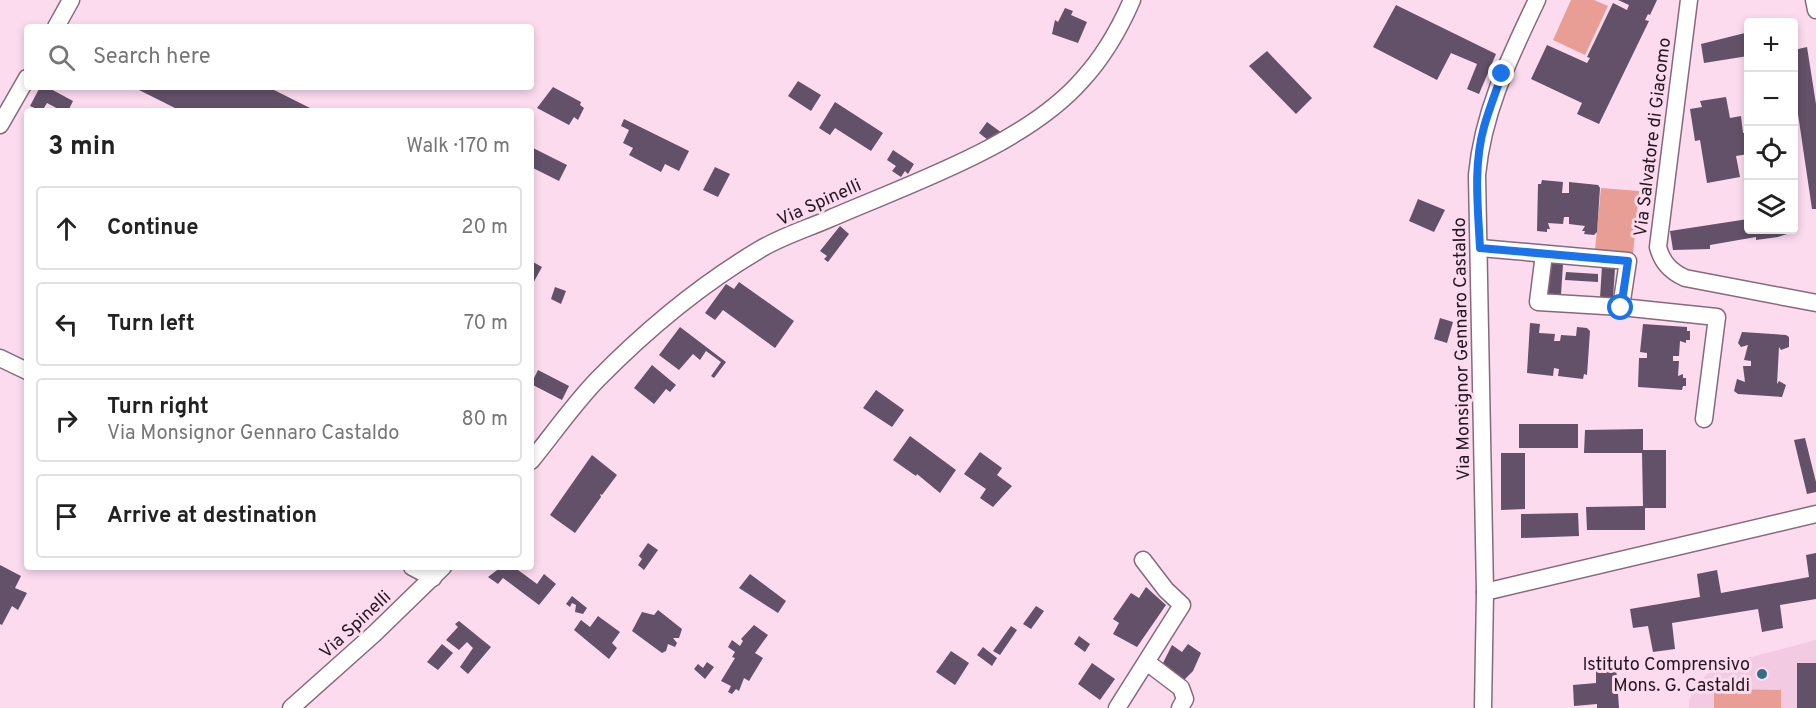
<!DOCTYPE html>
<html lang="en">
<head>
<meta charset="utf-8">
<style>
  body { margin:0; font-family:Overpass,sans-serif; background:#f2f2f2; color:#222 }
  .controls { position:absolute; right:18px; top:18px; display:grid; overflow:hidden; border-radius:6px; box-shadow:0 3px 9px #0003 }
  .controls button { width:54px; height:54px; display:grid; place-items:center; padding:0; border:0; border-bottom:2px solid #e0e0e0; background:#fff; color:#222; font:30px sans-serif }
  .stop { position:absolute; width:18px; height:18px; margin:-14px; border:4px solid #1a73e8; border-radius:50%; background:#fff }
  .stop.end { background:#1a73e8; border-color:#fff; box-shadow:0 2px 6px #0008 }
  .list { margin:0; padding:0; list-style:none }
  h2 { display:flex; justify-content:space-between; align-items:center; height:78px; margin:0; padding:0 24px; font-size:26px }
  h2 small { font-size:20px; font-weight:400; color:#767676 }
  .list li { display:grid; grid-template-columns:39px 1fr auto; gap:18px; align-items:center; box-sizing:border-box; height:84px; margin:0 12px 12px; padding:0 12px; border:2px solid #e0e0e0; border-radius:6px }
  .list b { display:block; font-size:22px; white-space:nowrap }
  .list p { margin:0; font-size:20px; white-space:nowrap; color:#767676 }
  .list em { font-size:20px; font-style:normal; color:#767676 }
  .icon { flex:none; width:33px; height:33px; fill:none; stroke:currentColor; stroke-width:2; stroke-linecap:round; stroke-linejoin:round }
  .map { position:relative; flex:none; width:1816px; height:708px; overflow:hidden }
  .search { position:absolute; background:#fff; box-shadow:0 3px 9px #0003; left:24px; top:24px; width:510px; height:66px; display:flex; align-items:center; gap:15px; box-sizing:border-box; padding:0 21px; border-radius:6px; color:#767676; font-size:22px }
  .panel { position:absolute; background:#fff; box-shadow:0 3px 9px #0003; left:24px; top:108px; width:510px; height:462px; border-radius:6px }
  .map>svg:first-child { display:block }
</style>
</head>
<body>
<div class="map">
<svg width="1816" height="708" viewBox="0 0 1816 708">
  <rect width="100%" height="100%" fill="#fcdbef"/>
  <!-- built -->
  <polygon fill="#f2cbe3" points="1816,640 1816,708 1689,708 1689,700 1698,682 1717,666"/>
  <!-- green -->
  <g fill="#e89e94">
    <polygon points="1571,0 1594,0 1608,6 1585,55 1553,40"/>
    <polygon points="1601,188 1639,191 1633,254 1595,250"/>
    <polygon points="1714,689 1781,690 1781,708 1714,708"/>
  </g>
  <!-- building -->
  <g fill="#625168">
    <polygon points="1618,0 1657,0 1650,15 1648,14 1645,20 1649,21 1599,124 1577,114 1582,103 1531,79 1547,45 1587,63 1590,58 1587,57 1613,3 1627,10 1629,5"/>
    <polygon points="1396,5 1496,54 1479,94 1467,89 1477,64 1451,53 1437,80 1373,47"/>
    <polygon points="1065,8 1073,11 1071,15 1087,22 1078,43 1052,34 1055,20 1058,22"/>
    <polygon points="1745,33 1748,35 1748,56 1704,63 1701,44"/>
    <polygon points="1807,47 1816,104 1816,209 1812,209 1794,87 1794,50"/>
    <polygon points="1267,51 1312,98 1296,114 1249,66"/>
    <polygon points="798,81 821,95 811,111 788,96"/>
    <polygon points="40,87 47,87 73,101 68,111 62,111 47,103 42,111 30,106"/>
    <polygon points="133,87 268,87 316,111 181,111"/>
    <polygon points="553,87 581,102 580,105 584,108 578,120 574,117 569,125 537,108"/>
    <polygon points="1726,97 1730,118 1741,116 1743,133 1748,132 1748,154 1736,156 1740,177 1707,183 1700,140 1695,141 1690,109 1702,107 1700,101"/>
    <polygon points="835,102 883,133 871,151 835,128 830,135 819,128"/>
    <polygon points="624,119 689,151 679,171 665,164 661,172 629,155 633,148 623,143 629,130 621,126"/>
    <polygon points="987,122 1002,133 988,140 979,133"/>
    <polygon points="531,147 567,165 559,181 531,167"/>
    <polygon points="893,150 914,164 908,174 905,171 901,177 892,171 896,166 887,160"/>
    <polygon points="715,167 730,174 718,197 703,190"/>
    <polygon points="1542,180 1563,182 1562,193 1569,193 1569,182 1598,185 1600,188 1597,232 1594,235 1584,234 1585,231 1582,231 1585,226 1569,224 1569,217 1564,217 1563,224 1548,223 1550,229 1547,229 1547,232 1537,231 1538,184 1541,184"/>
    <polygon points="1418,199 1445,210 1434,232 1409,221"/>
    <polygon points="1748,219 1748,230 1792,230 1793,232 1778,237 1756,240 1756,237 1710,245 1710,249 1673,250 1670,231"/>
    <polygon points="840,226 849,234 828,262 824,259 827,256 820,251"/>
    <polygon points="533,262 542,267 531,287 531,265"/>
    <polygon points="1550,263 1563,264 1561,295 1548,294"/>
    <polygon points="1602,266 1615,268 1613,299 1600,298"/>
    <polygon points="1566,272 1598,274 1598,282 1565,280"/>
    <polygon points="739,282 794,321 775,348 723,310 715,320 705,313 726,284 734,289"/>
    <polygon points="555,287 566,291 561,304 551,299"/>
    <polygon points="1440,318 1453,322 1447,343 1434,339"/>
    <polygon points="1530,323 1540,324 1539,333 1555,334 1554,341 1560,341 1561,335 1576,336 1577,327 1587,328 1590,331 1587,375 1584,374 1583,379 1558,376 1559,369 1554,368 1553,376 1527,373"/>
    <polygon points="1643,324 1687,327 1687,331 1690,331 1690,340 1686,340 1686,343 1680,341 1679,356 1673,356 1673,361 1679,361 1678,376 1683,374 1683,378 1686,378 1686,386 1683,386 1682,390 1638,387 1639,358 1647,358 1647,353 1640,352"/>
    <polygon points="680,327 726,362 714,378 711,376 721,362 706,351 700,360 693,354 679,370 659,355"/>
    <polygon points="1742,332 1786,335 1789,337 1789,347 1781,350 1779,347 1777,384 1779,381 1786,385 1782,397 1738,394 1734,391 1737,379 1745,382 1743,366 1751,366 1751,361 1744,360 1748,345 1741,347 1738,343"/>
    <polygon points="652,365 676,385 670,392 666,389 654,404 634,388"/>
    <polygon points="538,370 569,386 562,400 531,384"/>
    <polygon points="876,390 904,410 892,427 863,408"/>
    <rect x="1519" y="424" width="59" height="24"/>
    <polygon points="1643,429 1643,450 1666,450 1666,508 1645,508 1645,530 1587,530 1586,507 1643,506 1642,453 1584,453 1585,430"/>
    <polygon points="910,436 956,470 940,493 917,474 916,476 893,460"/>
    <polygon points="1805,438 1816,482 1816,492 1807,494 1794,440"/>
    <polygon points="980,452 1002,468 997,475 1012,486 993,507 980,498 986,489 964,474"/>
    <polygon points="1501,453 1525,453 1525,509 1501,510"/>
    <polygon points="592,455 617,475 602,495 600,494 601,497 575,533 550,515"/>
    <polygon points="1578,513 1579,536 1521,538 1521,514"/>
    <polygon points="648,543 658,550 644,570 638,565 642,559 639,556"/>
    <polygon points="1816,553 1816,599 1780,605 1783,628 1762,632 1758,609 1672,623 1675,649 1653,652 1648,626 1633,628 1630,609 1700,597 1697,574 1717,570 1721,593 1809,577 1806,555"/>
    <polygon points="0,565 21,576 15,588 27,593 18,610 12,606 2,625 0,624"/>
    <polygon points="501,567 514,567 537,584 544,574 556,584 539,605 503,578 498,584 488,577"/>
    <polygon points="750,574 786,601 778,613 739,588"/>
    <polygon points="1146,587 1166,605 1137,647 1113,634 1119,623 1113,619 1131,593 1139,598"/>
    <polygon points="572,596 587,608 583,614 575,612 576,605 572,603 570,607 566,604"/>
    <polygon points="1036,606 1044,611 1031,629 1023,624"/>
    <polygon points="658,610 682,629 679,638 673,638 677,643 675,647 668,644 666,651 662,653 632,631 642,612 654,615"/>
    <polygon points="598,616 620,632 612,643 617,648 609,659 574,630 581,620 590,627"/>
    <polygon points="459,621 491,647 468,674 460,667 473,648 467,642 459,650 446,640 458,627 455,624"/>
    <polygon points="754,625 768,635 755,653 763,658 749,681 744,678 739,691 736,689 732,694 728,692 731,686 721,681 735,658 732,657 735,652 728,647 732,640 740,646 743,641 741,639"/>
    <polygon points="1011,626 1017,630 1000,655 993,651"/>
    <polygon points="1079,636 1090,644 1085,652 1074,644"/>
    <polygon points="442,644 453,653 438,670 427,662"/>
    <polygon points="1188,644 1201,653 1193,671 1184,680 1162,665 1172,645 1182,652"/>
    <polygon points="983,647 997,658 992,666 977,655"/>
    <polygon points="951,651 969,663 955,685 936,672"/>
    <polygon points="707,662 714,667 705,679 694,669 698,664 703,668"/>
    <polygon points="1092,663 1115,679 1100,700 1078,684"/>
    <rect x="1797" y="663" width="19" height="45"/>
    <polygon points="1616,666 1619,708 1597,708 1597,704 1574,706 1573,685 1596,683 1596,667"/>
  </g>
  <g fill="none" stroke-linecap="round" stroke-linejoin="round">
    <!-- minor casing -->
    <g stroke="#866a7c" stroke-width="19">
      <g id="minor">
        <path d="M 1689,0 L 1658,247 C 1662,262 1670,271 1685,278 L 1816,303"/>
        <polyline points="1814,0 1816,10"/>
        <polyline points="56,27 71,0"/>
        <polyline points="0,125 27,78"/>
        <polyline points="1480,248 1628,261 1621,307 1717,317 1704,419"/>
        <polyline points="1544,254 1538,302 1621,307"/>
        <polyline points="0,358 27,371"/>
        <path d="M 531,461 C 553,434 573,405 597,380 C 645,331 700,285 759,250 C 780,237 806,229 829,219 C 909,184 1024,146 1082,80 C 1104,56 1119,30 1132,0"/>
        <polyline points="412,567 433,578"/>
        <polyline points="1485,592 1816,514"/>
        <polyline points="1148,663 1181,688 1185,699 1180,708"/>
        <polyline points="291,708 374,634 443,567"/>
        <polyline points="1117,708 1182,605 1166,590 1143,560"/>
        <path d="M 1483,708 L 1485,592 L 1477,175 C 1483,111 1510,57 1537,0"/>
      </g>
    </g>
    <!-- minor -->
    <use href="#minor" stroke="#fff" stroke-width="16"/>
  </g>
  <g fill="none" stroke-linecap="round" stroke-linejoin="round">
    <!-- route -->
    <path stroke="#1a73e8" stroke-width="8" d="M 1502,74 C 1496,92 1489,109 1484,127 C 1473,166 1478,208 1480,248 L 1628,261 L 1621,308"/>
  </g>
  <!-- markers -->
  <circle fill="#326f85" stroke="#fcdbef" stroke-width="2" cx="1762" cy="674" r="6"/>
  <g text-anchor="middle" stroke-width="6" stroke-linejoin="round" paint-order="stroke">
    <!-- street labels -->
    <g font-size="18" fill="#23181f" stroke="#fcdbef">
      <text transform="translate(1652 137) rotate(-83)" y="6">Via Salvatore di Giacomo</text>
      <text transform="translate(819 202) rotate(-24)" y="6">Via Spinelli</text>
      <text transform="translate(1461 349) rotate(-91)" y="6">Via Monsignor Gennaro Castaldo</text>
      <text transform="translate(355 624) rotate(-43)" y="6">Via Spinelli</text>
    </g>
    <!-- poi labels -->
    <g font-size="18" fill="#23181f" stroke="#fcdbef" text-anchor="end">
      <text x="1750" y="670">Istituto Comprensivo<tspan x="1750" dy="21">Mons. G. Castaldi</tspan></text>
    </g>
  </g>
</svg>
<div class="controls">
<button>+</button>
<button>−</button>
<button><svg class="icon" aria-label="locate" viewBox="0 0 24 24"><circle cx="12" cy="12" r="6"/><path d="M12 2v4M12 18v4M2 12h4M18 12h4"/></svg></button>
<button><svg class="icon" aria-label="layers" viewBox="0 0 24 24"><path d="M12 4l9 5-9 5-9-5zM3 14l9 5 9-5"/></svg></button>
</div>
<div class="stop" style="left:1621px;top:308px"></div>
<div class="stop end" style="left:1502px;top:74px"></div>
<div class="search"><svg class="icon" aria-label="search" viewBox="0 0 24 24"><circle cx="10" cy="10" r="6"/><path d="M15 15l6 6"/></svg>Search here</div>
<section class="panel">
<h2>3 min<small>Walk · 170 m</small></h2>
<ul class="list">
<li><svg class="icon" aria-label="ahead" viewBox="0 0 24 24"><path d="M12 20V5M6 11l6-6 6 6"/></svg><div><b>Continue</b></div><em>20 m</em></li>
<li><svg class="icon" aria-label="left" viewBox="0 0 24 24"><path d="M17 20v-9H6M10 6l-5 5 5 5"/></svg><div><b>Turn left</b></div><em>70 m</em></li>
<li><svg class="icon" aria-label="right" viewBox="0 0 24 24"><path d="M7 20v-9h11M14 6l5 5-5 5"/></svg><div><b>Turn right</b><p>Via Monsignor Gennaro Castaldo</p></div><em>80 m</em></li>
<li><svg class="icon" aria-label="arrive" viewBox="0 0 24 24"><path d="M6 21V4h12l-3 4 3 4H6"/></svg><div><b>Arrive at destination</b></div></li>
</ul>
</section>
</div>
</body>
</html>
